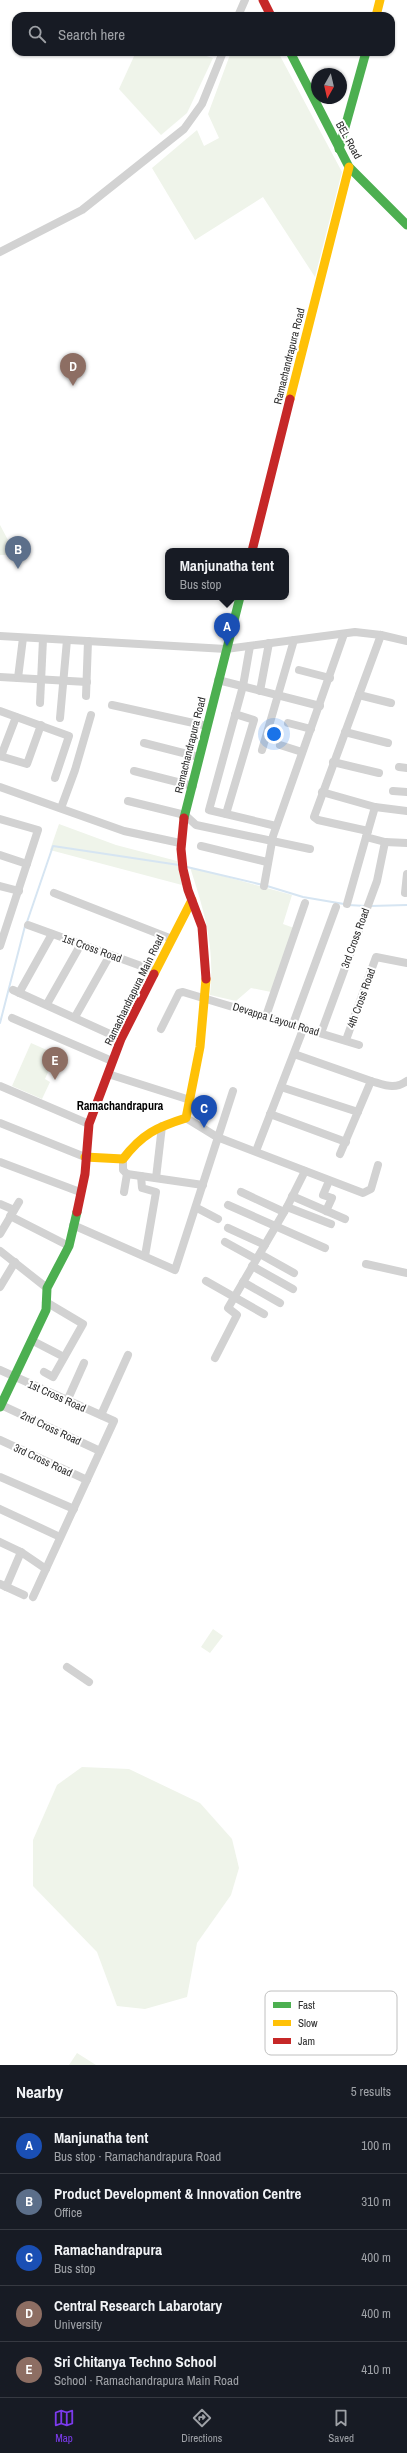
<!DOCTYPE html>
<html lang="en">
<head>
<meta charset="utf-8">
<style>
  body { margin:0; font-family:"Archivo Narrow",sans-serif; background:#242831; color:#f1f3f6 }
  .compass { position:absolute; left:311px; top:68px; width:36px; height:36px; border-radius:50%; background:#171b24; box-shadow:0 1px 3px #0004; rotate:188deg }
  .you { position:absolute; left:274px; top:734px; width:14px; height:14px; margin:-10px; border:3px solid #fff; border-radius:50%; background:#1a73e8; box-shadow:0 0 0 6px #1a73e833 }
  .badge { display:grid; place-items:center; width:26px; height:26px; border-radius:50%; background:#7c3aed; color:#fff; font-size:13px; font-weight:700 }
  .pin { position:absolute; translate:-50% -33px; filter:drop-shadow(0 1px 2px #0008) }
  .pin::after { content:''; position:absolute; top:21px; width:14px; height:12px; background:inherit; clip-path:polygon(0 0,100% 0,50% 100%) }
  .popup { position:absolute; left:165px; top:548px; width:124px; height:52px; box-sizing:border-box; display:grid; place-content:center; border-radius:8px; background:#171b24; filter:drop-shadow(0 1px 3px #0005); font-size:13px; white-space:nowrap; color:#9ea1a6 }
  .popup b { font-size:15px; color:#f1f3f6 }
  .popup::after { content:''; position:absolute; left:50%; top:100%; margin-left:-8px; border:8px solid transparent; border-top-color:#171b24 }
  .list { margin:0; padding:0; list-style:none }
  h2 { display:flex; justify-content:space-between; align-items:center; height:52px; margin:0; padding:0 16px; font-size:17px }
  h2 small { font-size:13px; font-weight:400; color:#9ea1a6 }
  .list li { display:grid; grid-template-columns:26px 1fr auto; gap:12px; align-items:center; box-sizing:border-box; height:56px; padding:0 16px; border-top:1px solid #363941 }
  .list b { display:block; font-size:15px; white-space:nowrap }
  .list p { margin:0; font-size:13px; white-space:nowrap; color:#9ea1a6 }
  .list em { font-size:13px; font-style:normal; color:#9ea1a6 }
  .icon { flex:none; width:22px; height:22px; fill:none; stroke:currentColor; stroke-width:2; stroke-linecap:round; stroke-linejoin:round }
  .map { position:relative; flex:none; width:407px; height:2065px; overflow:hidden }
  .search { position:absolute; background:#171b24; box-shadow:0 1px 3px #0004; left:12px; right:12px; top:12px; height:44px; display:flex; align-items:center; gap:10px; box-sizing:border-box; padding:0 14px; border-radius:12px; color:#9ea1a6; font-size:15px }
  .sheet { height:332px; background:#171b24 }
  nav { display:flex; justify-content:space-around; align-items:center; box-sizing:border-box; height:56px; border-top:1px solid #363941; background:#171b24; font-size:11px; color:#9ea1a6 }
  nav a { display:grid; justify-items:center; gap:2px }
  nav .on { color:#7c3aed }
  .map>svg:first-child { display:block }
</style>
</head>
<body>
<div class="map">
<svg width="407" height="2065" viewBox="0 0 407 2065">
  <rect width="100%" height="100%" fill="#fff"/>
  <!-- green -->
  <g fill="#eff4ea">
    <polygon points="136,52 193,52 213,58 187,113 161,135 119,89"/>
    <polygon points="231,52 278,52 342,172 315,277 263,197 195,240 152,168 197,130 204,146 219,138 208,114"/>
    <polygon points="0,525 16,555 0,555"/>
    <polygon points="59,824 116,845 177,861 182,885 50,850"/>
    <path d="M 190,867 L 292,895 L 283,924 L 294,928 L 271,992 L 251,988 L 236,1001 L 210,995 C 215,946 205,914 190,867 Z"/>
    <polygon points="31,1043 56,1054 45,1079 50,1082 42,1099 12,1086"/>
    <polygon points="213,1629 223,1636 210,1653 201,1647"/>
    <polygon points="82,1767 129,1769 200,1803 232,1839 239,1868 231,1895 197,1943 187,1997 145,2009 117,2006 97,1952 33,1886 33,1840 57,1785"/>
    <polygon points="77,2053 96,2065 69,2065"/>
  </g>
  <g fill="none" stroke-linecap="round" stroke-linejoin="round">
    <!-- stream -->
    <g stroke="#d6e5f2" stroke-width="2">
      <polyline points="187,867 263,885"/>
      <polyline points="267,886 303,897 344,904"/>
      <polyline points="348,905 366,906"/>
      <polyline points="370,906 407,905"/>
      <polyline points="27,922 53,846 179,865"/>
      <polyline points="0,1023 25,926"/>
    </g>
    <!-- street -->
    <g stroke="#d2d2d2" stroke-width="8">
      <polyline points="238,16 245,0"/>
      <polyline points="0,252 82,210 184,129 202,104 223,52"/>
      <polyline points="381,635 314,817 318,820 368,831 366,837 385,842 407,843"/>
      <polyline points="0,636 226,649 355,632 381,635 407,641"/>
      <polyline points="250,646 243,686 209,810 276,826"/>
      <polyline points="299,670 330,678"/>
      <polyline points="0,677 87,682"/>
      <polyline points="18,678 23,638"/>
      <polyline points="218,680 320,706"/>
      <polyline points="260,691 269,643"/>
      <polyline points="359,695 391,703"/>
      <polyline points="86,696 88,641"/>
      <polyline points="40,703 43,639"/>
      <polyline points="112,705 207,726"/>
      <polyline points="0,711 69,736 55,778"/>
      <polyline points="60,718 67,640"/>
      <polyline points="288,723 311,729"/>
      <polyline points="345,732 388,743"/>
      <polyline points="144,743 199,757"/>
      <polyline points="280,745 302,752"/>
      <polyline points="262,750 294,640"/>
      <polyline points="0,756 27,764 41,725"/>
      <polyline points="1,756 16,717"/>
      <polyline points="333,762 379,773"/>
      <polyline points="399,767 407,768"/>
      <polyline points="134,771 193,786"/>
      <polyline points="0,787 124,831 180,843"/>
      <polyline points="393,791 407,792"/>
      <polyline points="322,792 375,807 407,811"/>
      <polyline points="128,801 185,815 196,825 310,849"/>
      <polyline points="61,808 75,770 91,715"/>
      <polyline points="226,814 254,720 235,714"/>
      <polyline points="0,819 38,830 0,946"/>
      <polyline points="368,831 375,807"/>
      <polyline points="201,846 267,862"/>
      <polyline points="0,855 27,864"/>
      <polyline points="0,886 19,891"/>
      <polyline points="264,886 273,836 344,634"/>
      <polyline points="54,893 172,939"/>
      <polyline points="405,893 407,874"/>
      <polyline points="347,904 366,837"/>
      <polyline points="28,925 155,971"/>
      <polyline points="13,990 121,1039"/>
      <polyline points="19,993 52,934"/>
      <polyline points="47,1004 81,944"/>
      <polyline points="266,1016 305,903"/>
      <polyline points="75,1017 110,955"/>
      <polyline points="12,1018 112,1061"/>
      <polyline points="293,1024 336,907"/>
      <polyline points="161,1029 179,993 183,992 359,1045"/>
      <polyline points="321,1033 377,881 385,842"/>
      <polyline points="346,1040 376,957 407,963"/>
      <polyline points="294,1054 371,1081 340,1154"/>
      <polyline points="108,1074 190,1100"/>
      <path d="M 371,1081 C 385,1085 395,1090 407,1081"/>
      <polyline points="0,1086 89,1124"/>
      <polyline points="281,1087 358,1112"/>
      <polyline points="270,1114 346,1142"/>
      <polyline points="186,1118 217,1137 363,1193 371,1189 378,1165"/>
      <polyline points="0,1123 85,1157"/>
      <polyline points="256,1151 304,1027"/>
      <polyline points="123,1159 123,1170 127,1174 203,1185"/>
      <polyline points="0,1162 80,1192"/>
      <polyline points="141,1176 142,1188 156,1192 145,1256"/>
      <polyline points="156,1178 162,1126"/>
      <polyline points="124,1192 127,1174"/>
      <polyline points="241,1192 284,1212"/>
      <polyline points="292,1196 345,1219"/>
      <polyline points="0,1204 14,1210"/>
      <polyline points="228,1205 325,1248"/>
      <polyline points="287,1207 331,1224"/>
      <polyline points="197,1208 218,1219"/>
      <polyline points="326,1211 332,1198 323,1195 329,1181"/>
      <polyline points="10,1216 69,1246"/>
      <polyline points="73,1225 175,1270 233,1091"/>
      <polyline points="228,1228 265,1245"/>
      <polyline points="0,1234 19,1202"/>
      <polyline points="225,1242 256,1259"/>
      <polyline points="0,1251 47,1288"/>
      <polyline points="260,1254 294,1273"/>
      <polyline points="366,1264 407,1273"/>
      <polyline points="252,1266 293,1289"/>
      <polyline points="206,1281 264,1314"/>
      <polyline points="243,1282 280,1303"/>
      <polyline points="0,1287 15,1262"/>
      <polyline points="33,1341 64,1357"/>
      <polyline points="215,1358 237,1315 228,1308 287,1207 305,1171"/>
      <polyline points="0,1370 114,1421 33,1597"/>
      <polyline points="44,1372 53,1377 83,1324 46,1302"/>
      <polyline points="67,1401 84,1363"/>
      <polyline points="1,1405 100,1451"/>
      <polyline points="101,1415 128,1355"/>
      <polyline points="0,1440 87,1480"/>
      <polyline points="0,1477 74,1509"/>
      <polyline points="0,1509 60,1537"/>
      <polyline points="0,1542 21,1552 46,1569"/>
      <polyline points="0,1584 24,1595"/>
      <polyline points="6,1587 21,1552"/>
      <polyline points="67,1667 89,1682"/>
    </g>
    <!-- fast -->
    <g stroke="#4caf50" stroke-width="9">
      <polyline points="290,52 349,167 407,225"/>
      <polyline points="339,149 366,52"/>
      <polyline points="184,818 240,597"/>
      <polyline points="0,1407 46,1310 47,1288 69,1246 77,1212"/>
    </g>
    <!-- slow -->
    <g stroke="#ffc107" stroke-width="9">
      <polyline points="376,16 380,0"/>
      <polyline points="290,399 349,167"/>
      <polyline points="154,974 192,900"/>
      <path d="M 85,1157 L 123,1159 C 142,1134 157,1127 186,1118 L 200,1047 L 206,979"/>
    </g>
    <!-- jam -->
    <g stroke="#c62828" stroke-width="9">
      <polyline points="263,0 271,16"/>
      <polyline points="252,551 290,399"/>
      <polyline points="184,818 181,849 183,869 188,890 202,927 206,979"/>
      <polyline points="77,1212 85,1174 89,1124 121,1039 154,974"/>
    </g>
  </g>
  <g text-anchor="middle" stroke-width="4" stroke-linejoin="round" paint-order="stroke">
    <!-- street labels -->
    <g font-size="11" fill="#2d2d2d" stroke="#fff">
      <text transform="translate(349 140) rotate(61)" y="4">BEL Road</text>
      <text transform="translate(289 356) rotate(-76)" y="4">Ramachandrapura Road</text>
      <text transform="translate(190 745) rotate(-76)" y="4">Ramachandrapura Road</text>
      <text transform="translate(355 938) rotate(-70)" y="4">3rd Cross Road</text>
      <text transform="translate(92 948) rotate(20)" y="4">1st Cross Road</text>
      <text transform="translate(134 990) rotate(-64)" y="4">Ramachandrapura Main Road</text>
      <text transform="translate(361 998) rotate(-70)" y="4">4th Cross Road</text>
      <text transform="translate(276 1019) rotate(17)" y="4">Devappa Layout Road</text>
      <text transform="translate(57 1396) rotate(24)" y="4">1st Cross Road</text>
      <text transform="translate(51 1428) rotate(25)" y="4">2nd Cross Road</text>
      <text transform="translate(43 1460) rotate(25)" y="4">3rd Cross Road</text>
    </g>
    <!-- neighbourhood labels -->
    <g font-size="12" font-weight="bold" fill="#000" stroke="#fff">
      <text x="120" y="1110">Ramachandrapura</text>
    </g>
  </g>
  <!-- legend -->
  <rect x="265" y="1991" width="132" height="64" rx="6" fill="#fff" stroke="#c0c0c0" stroke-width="1"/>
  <rect x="273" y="2002" width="18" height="6" fill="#4caf50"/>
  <rect x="273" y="2020" width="18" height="6" fill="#ffc107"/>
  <rect x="273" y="2038" width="18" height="6" fill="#c62828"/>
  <g font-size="11" fill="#2d2d2d">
    <text x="298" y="2009">Fast</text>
    <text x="298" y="2027">Slow</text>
    <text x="298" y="2045">Jam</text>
  </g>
</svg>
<svg class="compass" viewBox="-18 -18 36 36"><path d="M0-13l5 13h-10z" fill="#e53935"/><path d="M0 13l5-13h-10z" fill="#9ea1a6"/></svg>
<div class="you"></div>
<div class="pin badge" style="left:227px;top:646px;background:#1a4fb4">A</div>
<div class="popup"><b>Manjunatha tent</b>Bus stop</div>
<div class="pin badge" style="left:18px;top:569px;background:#5c6f8a">B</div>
<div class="pin badge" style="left:204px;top:1128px;background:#1a4fb4">C</div>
<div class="pin badge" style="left:73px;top:386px;background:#8d6e63">D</div>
<div class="pin badge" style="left:55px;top:1080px;background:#8d6e63">E</div>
<div class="search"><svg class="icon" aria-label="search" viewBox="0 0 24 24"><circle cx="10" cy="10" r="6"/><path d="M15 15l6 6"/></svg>Search here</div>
</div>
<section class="sheet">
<h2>Nearby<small>5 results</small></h2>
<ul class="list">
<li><span class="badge" style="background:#1a4fb4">A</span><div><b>Manjunatha tent</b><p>Bus stop · Ramachandrapura Road</p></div><em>100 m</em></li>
<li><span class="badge" style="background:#5c6f8a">B</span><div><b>Product Development &amp; Innovation Centre</b><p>Office</p></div><em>310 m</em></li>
<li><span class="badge" style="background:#1a4fb4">C</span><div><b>Ramachandrapura</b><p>Bus stop</p></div><em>400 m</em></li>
<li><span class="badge" style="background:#8d6e63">D</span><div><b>Central Research Labarotary</b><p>University</p></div><em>400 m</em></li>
<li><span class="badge" style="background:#8d6e63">E</span><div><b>Sri Chitanya Techno School</b><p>School · Ramachandrapura Main Road</p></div><em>410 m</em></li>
</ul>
</section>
<nav>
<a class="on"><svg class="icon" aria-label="map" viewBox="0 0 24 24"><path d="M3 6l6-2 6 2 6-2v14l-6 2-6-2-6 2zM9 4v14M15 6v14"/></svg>Map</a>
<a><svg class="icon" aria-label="directions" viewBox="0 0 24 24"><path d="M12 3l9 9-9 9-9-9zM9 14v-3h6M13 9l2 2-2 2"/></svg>Directions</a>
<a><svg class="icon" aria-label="saved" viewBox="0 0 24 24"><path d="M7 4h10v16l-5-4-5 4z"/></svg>Saved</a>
</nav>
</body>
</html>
